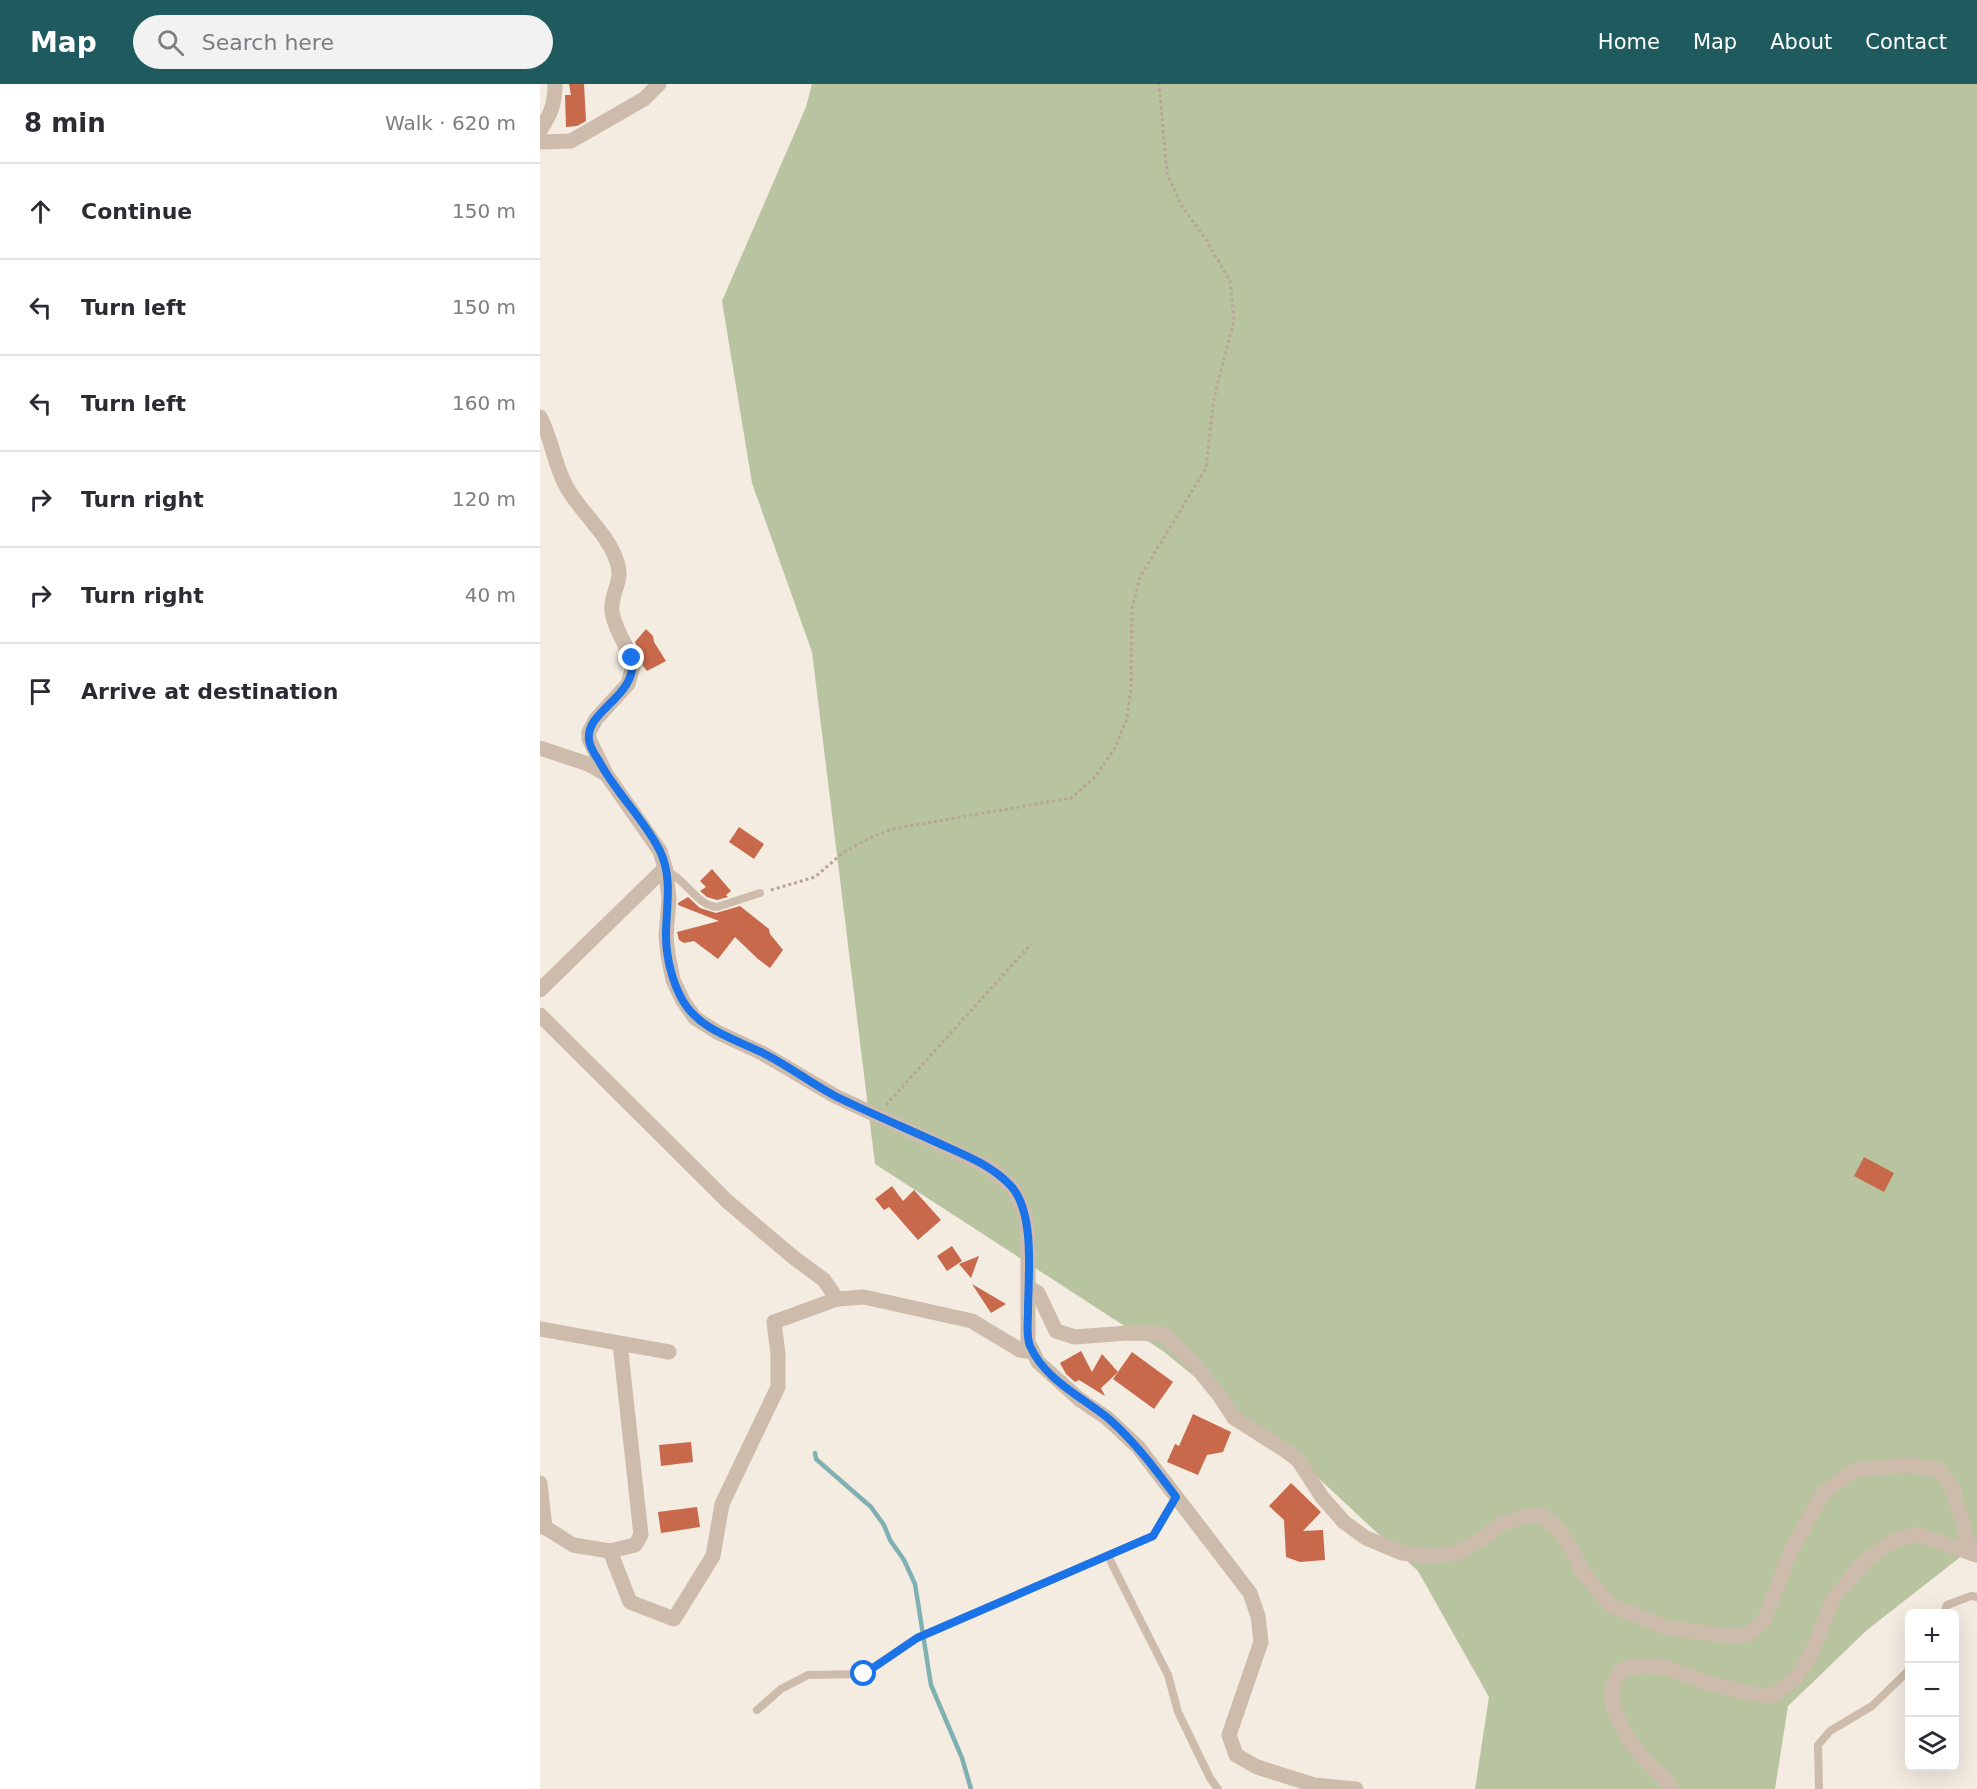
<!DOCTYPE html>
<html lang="en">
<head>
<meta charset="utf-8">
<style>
  body { margin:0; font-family:"DejaVu Sans",sans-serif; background:#f2f2f3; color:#2b2b33 }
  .controls { position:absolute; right:18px; bottom:18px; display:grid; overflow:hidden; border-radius:9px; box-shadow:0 6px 24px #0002 }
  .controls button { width:54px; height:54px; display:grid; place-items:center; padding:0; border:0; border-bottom:2px solid #e1e1e2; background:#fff; color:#2b2b33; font:30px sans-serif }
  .stop { position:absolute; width:18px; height:18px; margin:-14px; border:4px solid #1a73e8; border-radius:50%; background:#fff }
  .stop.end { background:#1a73e8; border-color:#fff; box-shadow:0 2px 6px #0008 }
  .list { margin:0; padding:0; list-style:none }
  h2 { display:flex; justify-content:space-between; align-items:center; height:78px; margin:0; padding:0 24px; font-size:26px }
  h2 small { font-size:20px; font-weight:400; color:#7c7c81 }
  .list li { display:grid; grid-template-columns:39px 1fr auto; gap:18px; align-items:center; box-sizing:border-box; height:96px; padding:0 24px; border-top:2px solid #e1e1e2 }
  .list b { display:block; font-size:22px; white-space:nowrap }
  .list em { font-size:20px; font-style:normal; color:#7c7c81 }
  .icon { flex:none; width:33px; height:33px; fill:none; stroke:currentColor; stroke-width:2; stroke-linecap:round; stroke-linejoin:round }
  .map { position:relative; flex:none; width:1437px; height:1705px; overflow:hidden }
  header { display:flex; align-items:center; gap:36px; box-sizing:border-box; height:84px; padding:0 30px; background:#1f5a5e; color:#fff }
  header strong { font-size:28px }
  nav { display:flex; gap:33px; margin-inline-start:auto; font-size:21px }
  .search { width:420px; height:54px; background:#f2f2f3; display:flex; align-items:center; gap:15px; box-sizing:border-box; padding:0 21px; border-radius:33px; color:#7c7c81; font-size:22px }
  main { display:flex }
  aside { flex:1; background:#fff }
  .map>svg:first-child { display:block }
</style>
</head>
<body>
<header>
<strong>Map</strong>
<div class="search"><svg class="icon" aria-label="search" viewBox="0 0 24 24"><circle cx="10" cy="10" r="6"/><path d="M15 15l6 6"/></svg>Search here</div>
<nav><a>Home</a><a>Map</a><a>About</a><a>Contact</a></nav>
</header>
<main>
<aside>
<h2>8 min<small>Walk · 620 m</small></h2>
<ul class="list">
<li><svg class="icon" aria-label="ahead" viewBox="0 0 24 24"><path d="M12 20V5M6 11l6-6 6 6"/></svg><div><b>Continue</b></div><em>150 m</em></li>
<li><svg class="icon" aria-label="left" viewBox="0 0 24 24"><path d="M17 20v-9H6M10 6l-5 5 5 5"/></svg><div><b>Turn left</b></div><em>150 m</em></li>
<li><svg class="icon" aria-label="left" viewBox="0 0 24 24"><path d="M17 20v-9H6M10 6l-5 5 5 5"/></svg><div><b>Turn left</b></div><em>160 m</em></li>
<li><svg class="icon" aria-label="right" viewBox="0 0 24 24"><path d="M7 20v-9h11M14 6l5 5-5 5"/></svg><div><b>Turn right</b></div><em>120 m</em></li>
<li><svg class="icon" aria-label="right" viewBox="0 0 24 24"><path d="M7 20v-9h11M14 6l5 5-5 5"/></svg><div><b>Turn right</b></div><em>40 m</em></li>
<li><svg class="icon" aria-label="arrive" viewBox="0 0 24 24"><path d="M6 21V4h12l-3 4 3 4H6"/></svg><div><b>Arrive at destination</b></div></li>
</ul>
</aside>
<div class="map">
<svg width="1437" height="1705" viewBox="0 0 1437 1705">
  <rect width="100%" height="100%" fill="#f4ebe1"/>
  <!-- green -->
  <polygon fill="#b8c4a0" points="272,0 1437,0 1437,1460 1327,1546 1248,1622 1235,1705 935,1705 949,1613 878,1487 774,1390 623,1267 335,1080 272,568 212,399 182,217 266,23"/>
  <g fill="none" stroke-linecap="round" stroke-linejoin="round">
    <!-- stream -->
    <polyline stroke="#7fb0b2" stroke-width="4.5" points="275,1369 276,1375 331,1423 344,1441 350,1456 364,1476 375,1500 391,1601 422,1674 431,1705"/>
  </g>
  <!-- building -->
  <g fill="#c8694b">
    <polygon points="29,0 44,0 46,37 37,42 26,43 25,11 31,11"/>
    <polygon points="106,545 113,552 114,558 126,577 107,587 103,582 101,570 95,558"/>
    <polygon points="199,743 224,760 214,775 189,758"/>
    <polygon points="172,785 191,807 186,811 188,813 177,816 167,813 160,807 166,803 160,797"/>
    <polygon points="148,813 160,824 176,829 200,822 229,845 230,850 243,866 230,884 218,875 195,853 178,875 154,857 144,859 139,856 137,848 179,837 138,821 138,819"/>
    <polygon points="1324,1073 1354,1089 1344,1108 1314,1092"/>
    <polygon points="352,1102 363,1117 374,1106 401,1136 378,1156 349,1123 344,1126 335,1115"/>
    <polygon points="412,1162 422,1177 407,1187 397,1172"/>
    <polygon points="439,1172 431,1194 419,1180"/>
    <polygon points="432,1200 466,1220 451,1229"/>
    <polygon points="541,1267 552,1288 562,1270 578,1288 561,1304 565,1312 539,1296 535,1298 526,1290 520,1279"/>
    <polygon points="592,1268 633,1298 614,1325 573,1295"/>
    <polygon points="653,1330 691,1348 683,1368 667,1371 658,1391 627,1378 635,1360 639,1362"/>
    <polygon points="151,1358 153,1378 121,1382 119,1361"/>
    <polygon points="751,1399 781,1428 763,1447 783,1446 785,1476 760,1478 746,1473 744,1436 729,1422"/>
    <polygon points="157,1423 160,1443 121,1449 118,1428"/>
  </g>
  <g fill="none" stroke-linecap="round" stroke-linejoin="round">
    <!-- path -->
    <g stroke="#b9a596" stroke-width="3" stroke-dasharray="3 3" stroke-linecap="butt">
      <polyline points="231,806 275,793 304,768 330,754 352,745 531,714 556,692 575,664 587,635 591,603 592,524 600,493 666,384 674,314 694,236 690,197 665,154 641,121 627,89 619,0"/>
      <polyline points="346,1021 491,860"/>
    </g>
    <!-- lane -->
    <g stroke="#cdbbac" stroke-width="8">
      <path d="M 126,787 C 145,794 157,822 177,823 L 220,809"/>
      <polyline points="568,1472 628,1591 638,1628 670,1694 678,1705"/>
      <polyline points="1403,1530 1407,1521 1431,1512 1437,1513"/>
      <polyline points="217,1626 241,1605 268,1591 324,1590 377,1554 613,1452 636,1413"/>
      <polyline points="1279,1705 1278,1661 1290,1647 1332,1622 1370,1585"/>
    </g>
    <!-- street -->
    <g stroke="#cdbbac" stroke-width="15">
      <path d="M 0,46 C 11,31 15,19 15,0"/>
      <polyline points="0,58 31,57 104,15 119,0"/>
      <path d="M 0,333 C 12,355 14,380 26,402 C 40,428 68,449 77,478 C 84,498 70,509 72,527 C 74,543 85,560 92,574 L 93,582 L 88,600 L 56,635 L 49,648 L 49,655 L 66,690 L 120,767 L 126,787 L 129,815 L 126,852 L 128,871 L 133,896 L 143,917 L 155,934 L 177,948 L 222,969 L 295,1012 L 448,1083 L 472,1103 L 485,1130 L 488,1153 L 488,1258 L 498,1278 L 539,1315 L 567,1334 L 598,1363 L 710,1509 L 718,1532 L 721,1558 L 689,1651 L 696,1671 L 717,1683 L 774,1701 L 816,1705"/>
      <polyline points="0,664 48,680 66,690"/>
      <polyline points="0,906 125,784"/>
      <polyline points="0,931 188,1118 253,1173 284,1196 297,1215"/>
      <polyline points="488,1203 498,1209 516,1247 535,1253 588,1249 623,1250 653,1279 679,1311 694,1334 746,1367 758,1376 782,1413 804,1438 826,1454 862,1469 887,1472 917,1469 943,1454 961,1440 980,1434 1001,1431 1018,1445 1035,1470 1041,1486 1070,1521 1128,1544 1191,1552 1209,1550 1224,1536 1251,1466 1284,1408 1315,1386 1368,1381 1398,1385 1413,1405 1431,1468"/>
      <polyline points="0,1245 129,1268"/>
      <polyline points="0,1399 5,1444"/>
      <polyline points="0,1440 33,1461 70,1467 95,1461 101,1451 80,1260"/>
      <polyline points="70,1467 90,1518 134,1535 173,1472 182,1420 238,1303 238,1270 234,1238 297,1215 324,1213 432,1237 480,1266 493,1268"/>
      <path d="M 1131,1705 C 1126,1692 1115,1687 1106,1677 C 1090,1659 1069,1629 1072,1605 C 1073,1599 1077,1593 1080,1587 L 1099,1581 L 1127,1584 L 1168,1599 L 1213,1610 L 1232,1612 L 1256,1594 L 1271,1570 L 1292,1516 L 1326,1476 L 1352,1458 L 1377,1450 L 1436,1471"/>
    </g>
  </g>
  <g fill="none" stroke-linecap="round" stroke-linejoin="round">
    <!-- route -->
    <path stroke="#1a73e8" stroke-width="8" d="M 92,574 C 98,613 45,626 49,656 C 50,664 55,671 59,677 C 76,709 104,735 120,767 C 133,794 126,823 126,851 C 126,873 132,898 143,917 C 160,946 195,955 223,969 C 249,982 272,1000 297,1013 C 330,1029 363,1043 396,1058 C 422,1070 450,1080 470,1101 C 496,1128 488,1193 488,1228 C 488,1239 486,1252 490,1262 C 505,1296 542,1313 569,1335 C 595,1358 615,1385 636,1413 L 613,1452 L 377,1554 L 324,1590"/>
  </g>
</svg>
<div class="controls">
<button>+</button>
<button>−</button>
<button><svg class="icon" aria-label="layers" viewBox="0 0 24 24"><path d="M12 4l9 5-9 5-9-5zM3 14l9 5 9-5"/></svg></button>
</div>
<div class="stop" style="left:324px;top:1590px"></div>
<div class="stop end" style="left:92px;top:574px"></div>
</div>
</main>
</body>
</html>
